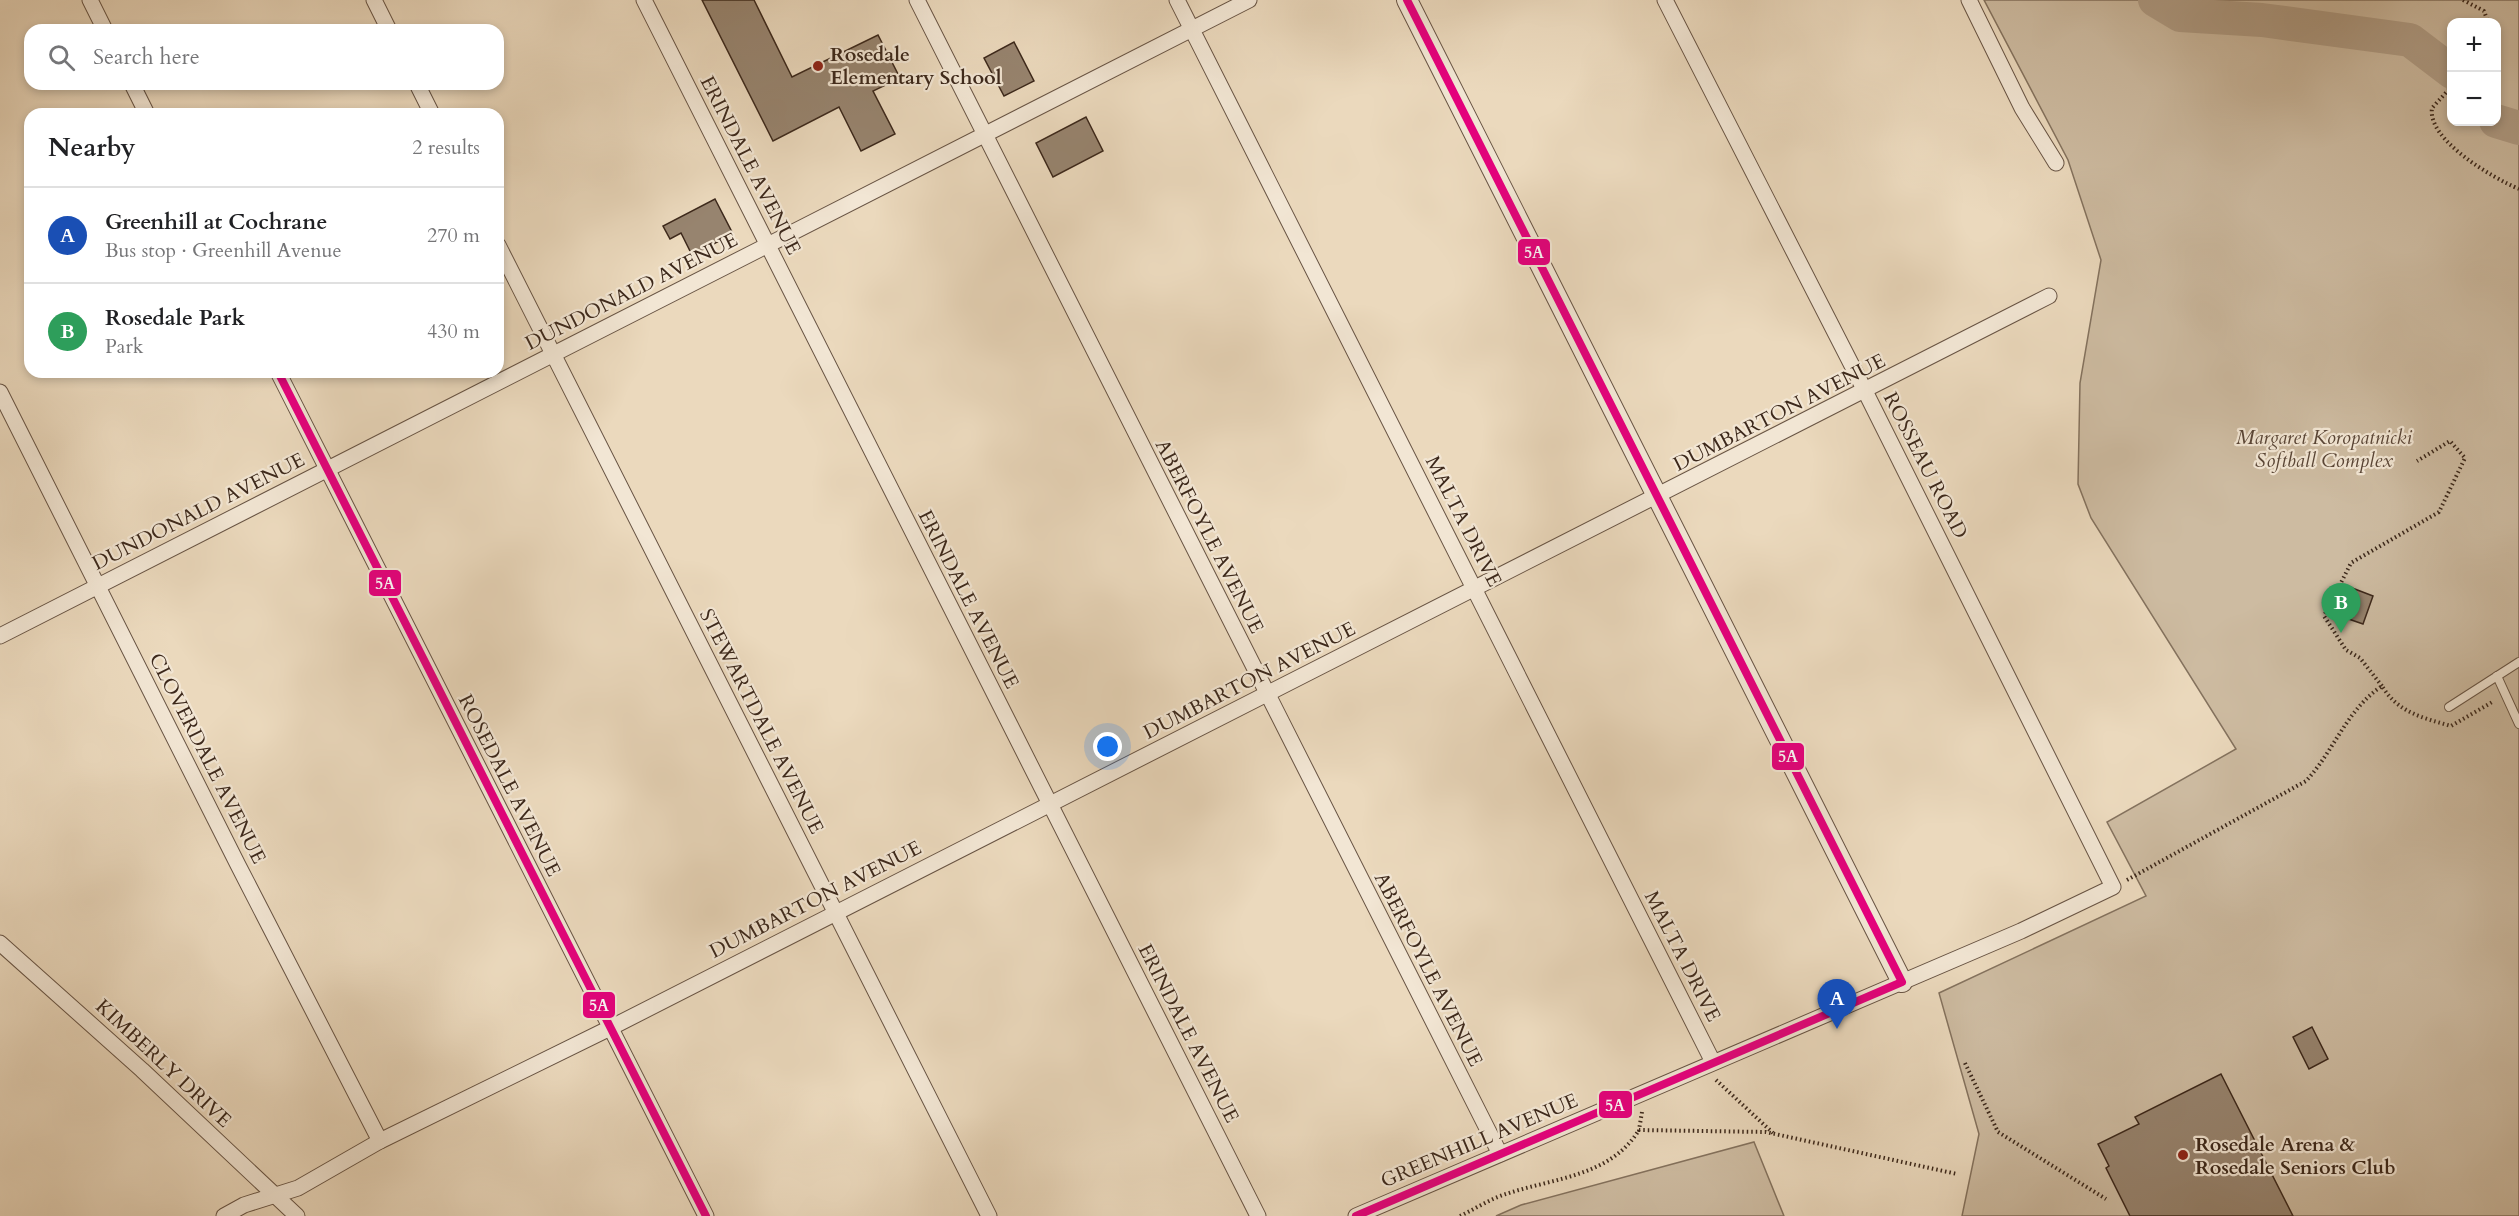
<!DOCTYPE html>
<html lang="en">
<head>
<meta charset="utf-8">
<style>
  body { margin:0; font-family:Cardo,serif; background:#f2f2f2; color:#202124 }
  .controls { position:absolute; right:18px; top:18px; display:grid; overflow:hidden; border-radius:12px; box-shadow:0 3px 9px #0003 }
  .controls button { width:54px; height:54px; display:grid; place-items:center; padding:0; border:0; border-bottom:2px solid #e0e0e0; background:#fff; color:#202124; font:30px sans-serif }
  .you { position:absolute; left:1108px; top:747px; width:21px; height:21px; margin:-15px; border:4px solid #fff; border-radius:50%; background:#1a73e8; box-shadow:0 0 0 9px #1a73e833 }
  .badge { display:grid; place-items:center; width:39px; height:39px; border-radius:50%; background:#d93025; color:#fff; font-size:20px; font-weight:700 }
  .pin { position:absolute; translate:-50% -50px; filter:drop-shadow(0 2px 3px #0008) }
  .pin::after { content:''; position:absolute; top:32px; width:21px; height:18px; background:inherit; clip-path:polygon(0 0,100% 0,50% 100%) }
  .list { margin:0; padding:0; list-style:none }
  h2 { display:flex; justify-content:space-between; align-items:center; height:78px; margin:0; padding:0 24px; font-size:26px }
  h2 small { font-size:20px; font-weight:400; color:#757577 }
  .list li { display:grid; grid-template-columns:39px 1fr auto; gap:18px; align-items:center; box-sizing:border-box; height:96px; padding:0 24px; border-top:2px solid #e0e0e0 }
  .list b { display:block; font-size:22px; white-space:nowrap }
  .list p { margin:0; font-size:20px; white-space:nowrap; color:#757577 }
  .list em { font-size:20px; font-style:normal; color:#757577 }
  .icon { flex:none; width:33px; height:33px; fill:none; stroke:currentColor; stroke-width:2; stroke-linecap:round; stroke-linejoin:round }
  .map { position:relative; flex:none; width:2519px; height:1216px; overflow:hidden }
  .search { position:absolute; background:#fff; box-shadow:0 3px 9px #0003; left:24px; top:24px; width:480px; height:66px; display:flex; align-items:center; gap:15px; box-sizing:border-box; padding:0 21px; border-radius:18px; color:#757577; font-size:22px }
  .panel { position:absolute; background:#fff; box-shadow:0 3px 9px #0003; left:24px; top:108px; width:480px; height:270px; border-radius:18px }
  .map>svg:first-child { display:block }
</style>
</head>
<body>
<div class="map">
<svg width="2519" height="1216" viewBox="0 0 2519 1216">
  <rect width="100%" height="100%" fill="#ebd9bd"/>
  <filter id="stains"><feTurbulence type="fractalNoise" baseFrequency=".00333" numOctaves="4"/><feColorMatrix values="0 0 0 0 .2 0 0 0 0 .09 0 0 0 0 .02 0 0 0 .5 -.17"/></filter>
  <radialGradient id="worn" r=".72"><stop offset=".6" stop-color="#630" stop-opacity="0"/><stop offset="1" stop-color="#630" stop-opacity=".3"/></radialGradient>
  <!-- green -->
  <g fill="#cdbba1" stroke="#84725e" stroke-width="1.5" fill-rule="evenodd">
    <path d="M 1984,0 L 2519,0 L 2519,1216 L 1962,1216 L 1979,1134 L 1939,993 L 2146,896 L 2107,822 L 2236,749 L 2091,518 L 2078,484 L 2080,383 L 2101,260 L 2068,160 ZM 2452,22 L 2496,22 L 2496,122 L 2452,122 Z"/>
    <polygon points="1754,1142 1784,1216 1496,1216 1521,1205"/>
  </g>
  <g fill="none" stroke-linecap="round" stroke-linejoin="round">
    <!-- river -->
    <g stroke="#b09d86" stroke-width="34">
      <polyline points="2155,0 2180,15 2262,20 2410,40 2452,72"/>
      <polyline points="2496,121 2519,128"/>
    </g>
  </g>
  <!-- building -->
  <g fill="#97846f" stroke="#3c281b" stroke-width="1.5">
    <polygon points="702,0 754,0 792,77 878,35 900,78 873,91 895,134 861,151 839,107 773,141"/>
    <polygon points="1014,42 1034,81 1004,96 984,58"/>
    <polygon points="1086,117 1103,151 1053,177 1036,143"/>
    <polygon points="715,199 733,234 692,255 681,233 670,239 663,226"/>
    <polygon points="2347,586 2373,596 2363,624 2337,615"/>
    <polygon points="2312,1027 2328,1059 2309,1069 2293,1037"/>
    <polygon points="2221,1074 2293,1216 2130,1216 2106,1168 2109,1166 2098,1144 2139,1124 2135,1117"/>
  </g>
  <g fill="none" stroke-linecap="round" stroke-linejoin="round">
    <!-- service casing -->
    <g stroke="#685444" stroke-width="10">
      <g id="service">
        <polyline points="2497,676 2519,724"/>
        <polyline points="2449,707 2519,662"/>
      </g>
    </g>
    <!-- minor casing -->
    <g stroke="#685444" stroke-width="17">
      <g id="minor">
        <polyline points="90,0 105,30"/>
        <polyline points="374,0 389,30"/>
        <polyline points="644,0 1258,1216"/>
        <polyline points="917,0 1500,1154"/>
        <polyline points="1177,0 1713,1062"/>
        <polyline points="1969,0 2022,108 2056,163"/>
        <polyline points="132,84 147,114"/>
        <polyline points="417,84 432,114"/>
        <polyline points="498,245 989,1216"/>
        <polyline points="278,372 706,1216"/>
        <polyline points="0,392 238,865 380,1141"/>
        <polyline points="0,636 1249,0"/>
        <polyline points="0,943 142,1070 297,1216"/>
        <polyline points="224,1216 244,1205 298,1188 380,1141 610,1028 2049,296"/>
        <polyline points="1356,1216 2021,931 2113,887 1865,391 1665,0"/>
      </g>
    </g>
    <!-- tertiary casing -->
    <g stroke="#685444" stroke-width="22">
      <polyline id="tertiary" points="1407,0 1902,982"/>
    </g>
    <!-- path -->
    <g stroke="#3c281b" stroke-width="4" stroke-dasharray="1.5 3" stroke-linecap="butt">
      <polyline points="2463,0 2484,11 2488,22"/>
      <path d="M 2452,86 L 2432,108 C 2427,140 2493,178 2519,189"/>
      <polyline points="2382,686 2360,658 2346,650 2324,616 2351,563 2439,512 2465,458 2450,441 2417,461"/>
      <path d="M 2127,880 L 2306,781 C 2334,751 2347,709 2382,686 C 2398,713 2424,718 2451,726 L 2494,701"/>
      <polyline points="1965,1063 1998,1132 2106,1199"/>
      <polyline points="1716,1080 1773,1133"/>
      <polyline points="1642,1112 1639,1130 1766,1132 1957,1174"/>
      <path d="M 1460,1216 C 1475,1209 1490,1199 1506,1194 C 1553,1178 1610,1177 1639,1130"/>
    </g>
    <!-- service -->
    <use href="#service" stroke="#f2e6d4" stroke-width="8"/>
    <!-- minor -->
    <use href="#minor" stroke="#f2e6d4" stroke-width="15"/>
    <!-- tertiary -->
    <use href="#tertiary" stroke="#f2e6d4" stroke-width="20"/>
    <!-- bus-1 casing -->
    <g stroke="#f2e6d4" stroke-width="12">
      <g id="bus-1">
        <polyline points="278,372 706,1216"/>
        <polyline points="1356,1216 1902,982 1407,0"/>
      </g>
    </g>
    <!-- bus-1 -->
    <use href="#bus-1" stroke="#e5007d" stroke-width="8"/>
  </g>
  <!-- markers -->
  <g fill="#8f2418" stroke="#f2e6d4" stroke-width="2">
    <circle cx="818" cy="66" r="6"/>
    <circle cx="2183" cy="1155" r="6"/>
  </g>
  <g text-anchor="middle" stroke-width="4.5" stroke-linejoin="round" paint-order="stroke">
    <!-- poi labels -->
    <g font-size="20" font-weight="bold" fill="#3c281b" stroke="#f2e6d4" text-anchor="start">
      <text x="830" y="61">Rosedale<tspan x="830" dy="23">Elementary School</tspan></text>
      <text x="2195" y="1151">Rosedale Arena &amp;<tspan x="2195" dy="23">Rosedale Seniors Club</tspan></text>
    </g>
    <!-- street labels -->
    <g font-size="20" fill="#3c281b" stroke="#f2e6d4">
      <text transform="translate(751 165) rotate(63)" y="7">ERINDALE AVENUE</text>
      <text transform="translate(631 291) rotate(-27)" y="7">DUNDONALD AVENUE</text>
      <text transform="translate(1779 412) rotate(-27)" y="7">DUMBARTON AVENUE</text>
      <text transform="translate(1926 465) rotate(63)" y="7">ROSSEAU ROAD</text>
      <text transform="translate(198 511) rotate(-27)" y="7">DUNDONALD AVENUE</text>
      <text transform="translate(1464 521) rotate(63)" y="7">MALTA DRIVE</text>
      <text transform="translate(1210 536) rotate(63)" y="7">ABERFOYLE AVENUE</text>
      <text transform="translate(969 599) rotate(63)" y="7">ERINDALE AVENUE</text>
      <text transform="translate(1249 680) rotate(-27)" y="7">DUMBARTON AVENUE</text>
      <text transform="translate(762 721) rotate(63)" y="7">STEWARTDALE AVENUE</text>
      <text transform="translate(208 758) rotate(63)" y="7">CLOVERDALE AVENUE</text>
      <text transform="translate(510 785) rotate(63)" y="7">ROSEDALE AVENUE</text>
      <text transform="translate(815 899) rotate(-27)" y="7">DUMBARTON AVENUE</text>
      <text transform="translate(1683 956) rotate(63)" y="7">MALTA DRIVE</text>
      <text transform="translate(1429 969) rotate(63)" y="7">ABERFOYLE AVENUE</text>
      <text transform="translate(1189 1033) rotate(63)" y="7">ERINDALE AVENUE</text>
      <text transform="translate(164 1063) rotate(43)" y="7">KIMBERLY DRIVE</text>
      <text transform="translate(1479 1140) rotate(-23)" y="7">GREENHILL AVENUE</text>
    </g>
    <!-- park labels -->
    <g font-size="20" font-style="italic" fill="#594536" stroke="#f2e6d4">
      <text x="2324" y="444">Margaret Koropatnicki<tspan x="2324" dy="23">Softball Complex</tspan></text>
    </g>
  </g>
  <g stroke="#f2e6d4" stroke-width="2">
    <rect x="1517" y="238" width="34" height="28" rx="6" fill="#e5007d"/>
    <rect x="368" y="569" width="34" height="28" rx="6" fill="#e5007d"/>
    <rect x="1771" y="742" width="34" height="29" rx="6" fill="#e5007d"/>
    <rect x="582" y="991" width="34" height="28" rx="6" fill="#e5007d"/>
    <rect x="1598" y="1090" width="35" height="29" rx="6" fill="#e5007d"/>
  </g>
  <g font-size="16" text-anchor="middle" font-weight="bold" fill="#fff">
    <text x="1534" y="258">5A</text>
    <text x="385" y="589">5A</text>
    <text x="1788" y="762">5A</text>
    <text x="599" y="1011">5A</text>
    <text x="1615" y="1111">5A</text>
  </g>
  <rect width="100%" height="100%" filter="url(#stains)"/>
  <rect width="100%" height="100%" fill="url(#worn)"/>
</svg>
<div class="controls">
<button>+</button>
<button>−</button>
</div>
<div class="you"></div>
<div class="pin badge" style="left:1837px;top:1029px;background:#1a4fb4">A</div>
<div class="pin badge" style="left:2341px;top:633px;background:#2e9e5b">B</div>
<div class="search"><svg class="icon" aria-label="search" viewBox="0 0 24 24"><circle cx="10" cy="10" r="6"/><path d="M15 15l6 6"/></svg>Search here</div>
<section class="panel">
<h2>Nearby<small>2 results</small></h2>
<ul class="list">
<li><span class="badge" style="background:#1a4fb4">A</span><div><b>Greenhill at Cochrane</b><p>Bus stop · Greenhill Avenue</p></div><em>270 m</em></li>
<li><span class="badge" style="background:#2e9e5b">B</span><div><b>Rosedale Park</b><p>Park</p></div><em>430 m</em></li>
</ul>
</section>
</div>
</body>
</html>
